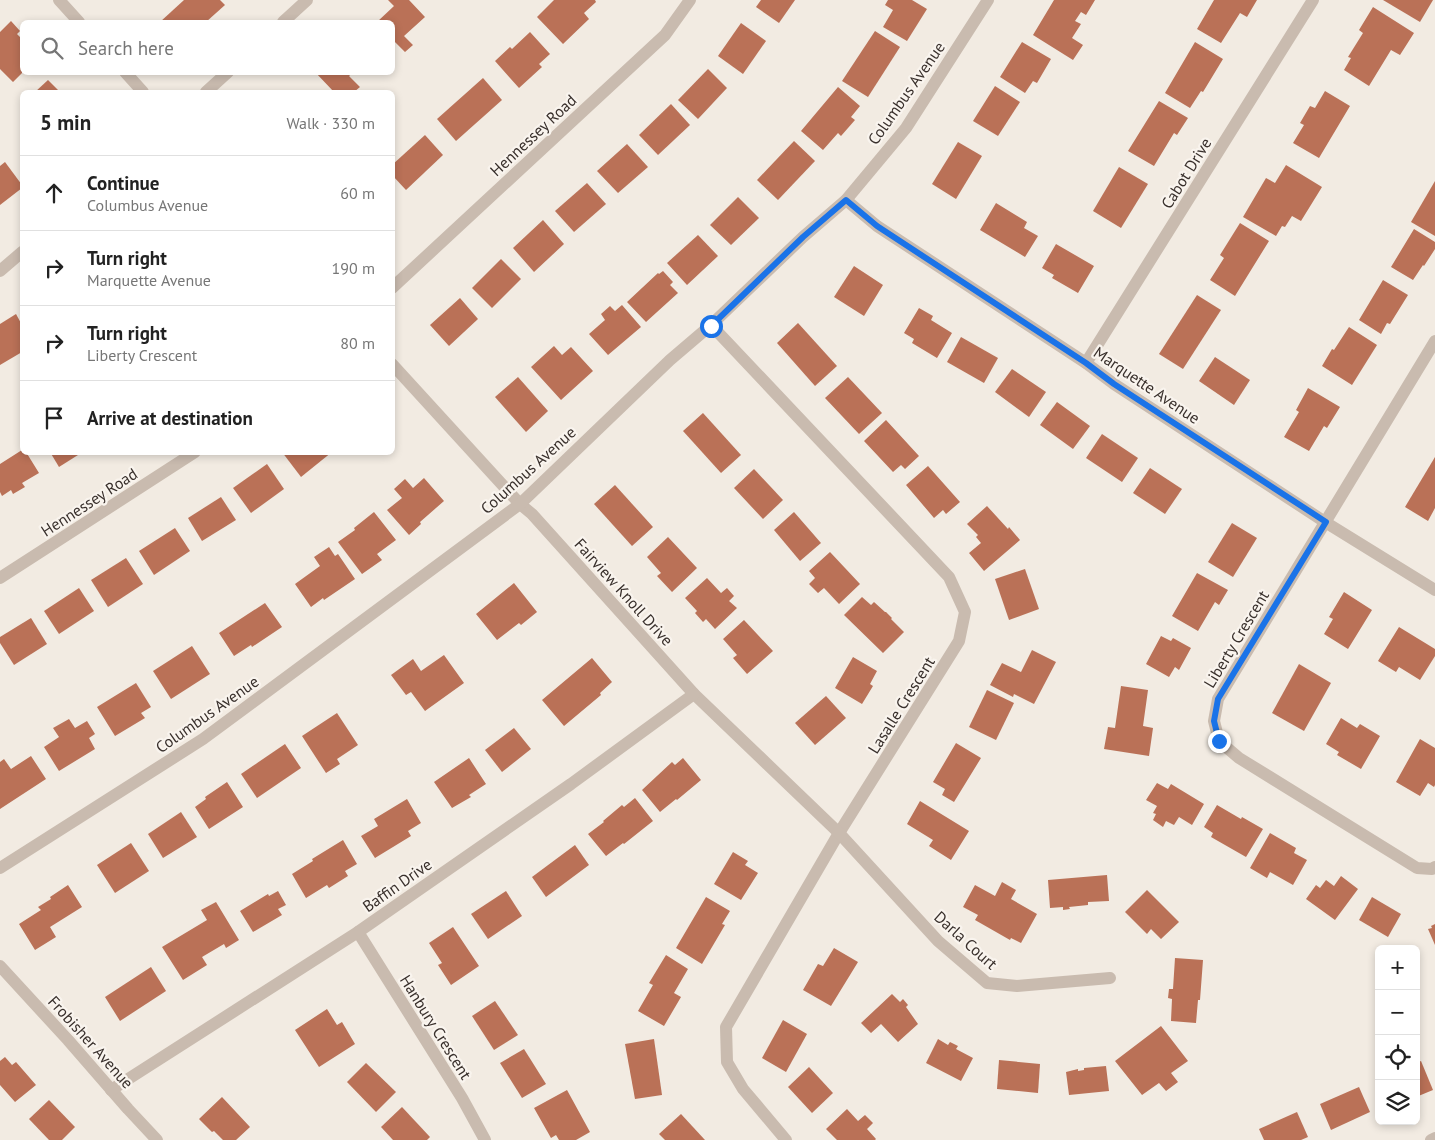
<!DOCTYPE html>
<html lang="en">
<head>
<meta charset="utf-8">
<style>
  body { margin:0; font-family:"PT Sans",sans-serif; background:#f2f2f2; color:#222 }
  .controls { position:absolute; right:15px; bottom:15px; display:grid; overflow:hidden; border-radius:8px; box-shadow:0 2px 8px #0003 }
  .controls button { width:45px; height:45px; display:grid; place-items:center; padding:0; border:0; border-bottom:1px solid #e0e0e0; background:#fff; color:#222; font:25px sans-serif }
  .stop { position:absolute; width:15px; height:15px; margin:-11px; border:4px solid #1a73e8; border-radius:50%; background:#fff }
  .stop.end { background:#1a73e8; border-color:#fff; box-shadow:0 1px 5px #0008 }
  .list { margin:0; padding:0; list-style:none }
  h2 { display:flex; justify-content:space-between; align-items:center; height:65px; margin:0; padding:0 20px; font-size:21px }
  h2 small { font-size:16px; font-weight:400; color:#767676 }
  .list li { display:grid; grid-template-columns:32px 1fr auto; gap:15px; align-items:center; box-sizing:border-box; height:75px; padding:0 20px; border-top:1px solid #e0e0e0 }
  .list b { display:block; font-size:19px; white-space:nowrap }
  .list p { margin:0; font-size:16px; white-space:nowrap; color:#767676 }
  .list em { font-size:16px; font-style:normal; color:#767676 }
  .icon { flex:none; width:28px; height:28px; fill:none; stroke:currentColor; stroke-width:2; stroke-linecap:round; stroke-linejoin:round }
  .map { position:relative; flex:none; width:1435px; height:1140px; overflow:hidden }
  .search { position:absolute; background:#fff; box-shadow:0 2px 8px #0003; left:20px; top:20px; width:375px; height:55px; display:flex; align-items:center; gap:12px; box-sizing:border-box; padding:0 18px; border-radius:8px; color:#767676; font-size:19px }
  .panel { position:absolute; background:#fff; box-shadow:0 2px 8px #0003; left:20px; top:90px; width:375px; height:365px; border-radius:8px }
  .map>svg:first-child { display:block }
</style>
</head>
<body>
<div class="map">
<svg width="1435" height="1140" viewBox="0 0 1435 1140">
  <rect width="100%" height="100%" fill="#f2ebe2"/>
  <!-- building -->
  <g fill="#ba7157">
    <polygon points="184,0 220,0 225,5 206,22 160,22"/>
    <polygon points="388,0 409,0 425,17 404,36 413,45 405,52 392,39 392,22 377,22 394,6"/>
    <polygon points="554,0 595,0 596,2 584,13 589,19 563,44 537,17"/>
    <polygon points="761,0 795,0 779,23 756,7"/>
    <polygon points="888,0 912,0 927,9 907,41 883,27 893,10 885,5"/>
    <polygon points="1054,0 1095,0 1086,15 1081,12 1075,21 1081,24 1072,38 1083,45 1073,60 1033,35"/>
    <polygon points="1214,0 1257,0 1247,17 1240,13 1221,43 1197,29"/>
    <polygon points="1383,0 1433,0 1420,22"/>
    <polygon points="1373,7 1414,33 1400,55 1391,50 1369,86 1344,70 1351,58 1348,57 1363,33 1359,30"/>
    <polygon points="11,21 20,31 17,34 22,39 20,43 22,48 20,50 22,53 22,73 13,82 0,69 0,32"/>
    <polygon points="741,23 766,41 743,74 718,56"/>
    <polygon points="875,31 900,47 868,97 842,81"/>
    <polygon points="530,32 550,54 539,64 542,67 519,88 495,61 510,47 512,49"/>
    <polygon points="1022,42 1051,59 1037,83 1033,81 1025,93 1000,77"/>
    <polygon points="1195,42 1223,59 1203,92 1201,91 1190,108 1165,93"/>
    <polygon points="708,69 727,88 698,119 678,100"/>
    <polygon points="315,72 354,72 349,76 360,87 354,92 334,92"/>
    <polygon points="483,78 502,100 456,141 437,119"/>
    <polygon points="48,80 60,92 35,92"/>
    <polygon points="995,86 1020,102 998,136 973,121"/>
    <polygon points="838,87 860,106 851,117 855,120 841,136 838,133 823,150 801,131"/>
    <polygon points="1325,91 1350,106 1319,158 1293,143 1304,125 1300,123 1310,106 1315,108"/>
    <polygon points="1159,101 1188,118 1177,135 1174,133 1154,166 1128,151"/>
    <polygon points="671,104 690,125 658,155 639,135"/>
    <polygon points="425,135 443,155 406,190 392,175 392,165"/>
    <polygon points="794,141 815,161 778,200 757,180"/>
    <polygon points="958,142 982,156 956,199 932,184"/>
    <polygon points="627,144 648,167 618,193 597,171"/>
    <polygon points="5,162 22,185 22,188 0,205 0,166"/>
    <polygon points="1286,165 1322,187 1301,221 1292,216 1285,227 1282,226 1276,236 1243,217 1266,178 1275,183"/>
    <polygon points="1119,167 1148,184 1121,228 1093,211"/>
    <polygon points="1435,181 1435,236 1411,222"/>
    <polygon points="587,183 606,204 574,232 555,211"/>
    <polygon points="738,197 759,218 731,245 710,225"/>
    <polygon points="996,203 1027,222 1024,228 1038,236 1025,257 980,230"/>
    <polygon points="543,220 564,244 534,272 513,248"/>
    <polygon points="1240,223 1269,241 1235,296 1210,280 1224,258 1220,255"/>
    <polygon points="1414,229 1435,242 1435,249 1424,266 1423,265 1413,280 1391,267"/>
    <polygon points="698,235 718,256 687,285 667,263"/>
    <polygon points="1056,244 1094,266 1078,293 1052,278 1054,275 1042,268"/>
    <polygon points="501,259 521,279 492,308 472,288"/>
    <polygon points="854,266 883,285 864,316 834,297"/>
    <polygon points="663,271 673,282 670,285 678,293 646,322 627,302 658,273 659,274"/>
    <polygon points="1383,280 1408,295 1390,324 1387,323 1381,334 1359,320"/>
    <polygon points="1197,295 1221,310 1183,369 1159,354"/>
    <polygon points="460,298 478,319 449,346 430,325"/>
    <polygon points="622,305 641,327 608,355 589,334 605,320 601,314 610,306 615,311"/>
    <polygon points="919,308 933,316 931,320 952,333 937,358 912,343 914,339 904,333"/>
    <polygon points="16,314 22,325 22,352 0,365 0,324"/>
    <polygon points="798,323 837,366 815,386 777,343"/>
    <polygon points="1349,327 1377,345 1352,385 1322,366 1332,349 1334,350"/>
    <polygon points="961,337 998,358 984,383 947,362"/>
    <polygon points="554,346 562,355 571,347 593,371 561,400 531,367"/>
    <polygon points="1215,357 1250,380 1234,405 1199,381"/>
    <polygon points="1012,369 1046,392 1029,417 995,392"/>
    <polygon points="518,377 548,411 526,432 495,397"/>
    <polygon points="848,377 882,413 859,434 825,398"/>
    <polygon points="1308,388 1340,407 1327,428 1324,426 1309,451 1284,437 1299,412 1296,410"/>
    <polygon points="1057,402 1090,426 1073,449 1040,425"/>
    <polygon points="703,413 741,455 721,473 683,431"/>
    <polygon points="886,420 919,456 905,469 901,465 893,472 864,441"/>
    <polygon points="1102,434 1138,458 1122,482 1086,458"/>
    <polygon points="22,450 22,452 26,452 39,473 22,483 25,487 13,494 11,490 2,496 0,492 0,464"/>
    <polygon points="50,452 76,452 78,455 59,467"/>
    <polygon points="282,452 332,452 301,477"/>
    <polygon points="1435,457 1435,508 1428,521 1405,507"/>
    <polygon points="267,464 284,489 251,513 233,488"/>
    <polygon points="928,466 960,502 946,514 943,510 934,518 906,485"/>
    <polygon points="1150,468 1182,489 1165,514 1133,493"/>
    <polygon points="754,469 783,500 763,519 734,488"/>
    <polygon points="424,478 444,501 420,522 421,524 409,535 387,510 402,498 394,489 405,479 413,488"/>
    <polygon points="615,485 653,527 632,546 594,504"/>
    <polygon points="221,497 236,520 202,541 188,518"/>
    <polygon points="987,506 1008,529 1009,527 1020,540 984,571 969,553 981,543 976,537 978,535 967,524"/>
    <polygon points="374,512 396,540 377,554 382,560 362,574 338,542 355,530 354,528"/>
    <polygon points="794,512 821,543 800,561 774,530"/>
    <polygon points="1232,523 1257,538 1233,577 1208,562"/>
    <polygon points="175,528 190,551 154,575 139,551"/>
    <polygon points="668,537 697,568 672,592 657,576 661,573 647,557"/>
    <polygon points="329,547 335,556 338,554 355,579 324,600 323,598 311,607 295,584 320,566 314,557"/>
    <polygon points="830,552 860,584 839,604 824,588 818,593 809,584 815,578 809,571"/>
    <polygon points="126,558 143,584 108,607 91,580"/>
    <polygon points="1025,569 1039,609 1009,620 995,579"/>
    <polygon points="1197,573 1228,590 1219,605 1215,602 1198,631 1172,616"/>
    <polygon points="707,578 721,593 727,588 734,596 729,601 737,608 715,629 706,619 703,622 695,613 697,611 685,598"/>
    <polygon points="514,583 537,612 521,625 519,623 497,640 476,614"/>
    <polygon points="79,588 94,611 59,634 44,611"/>
    <polygon points="1344,592 1372,610 1348,649 1324,634 1333,619 1329,617"/>
    <polygon points="862,597 871,605 874,602 885,612 886,612 892,618 891,619 904,632 883,653 844,615"/>
    <polygon points="265,603 282,627 252,647 251,645 234,656 219,633"/>
    <polygon points="31,618 47,644 14,665 0,643 0,637"/>
    <polygon points="744,620 773,651 747,674 733,658 737,655 723,639"/>
    <polygon points="1399,627 1435,649 1435,656 1420,680 1399,667 1396,672 1378,661"/>
    <polygon points="1161,636 1171,641 1173,638 1191,648 1179,670 1175,667 1169,677 1146,664"/>
    <polygon points="192,646 210,674 171,699 153,671"/>
    <polygon points="1032,650 1056,662 1034,704 1014,694 1013,697 990,685 1002,663 1021,672"/>
    <polygon points="444,655 464,683 425,711 411,692 406,695 391,675 413,659 421,671"/>
    <polygon points="853,657 877,671 870,684 873,686 862,704 835,688"/>
    <polygon points="592,658 612,682 600,693 601,695 564,726 542,700"/>
    <polygon points="1299,664 1331,683 1304,731 1272,713"/>
    <polygon points="136,683 151,707 141,713 145,718 115,736 97,707"/>
    <polygon points="1121,686 1148,690 1143,726 1153,728 1149,756 1104,749 1108,727 1115,728"/>
    <polygon points="987,690 1014,703 996,740 969,727"/>
    <polygon points="826,696 846,718 815,745 795,723"/>
    <polygon points="337,713 358,745 337,759 340,764 326,773 302,736"/>
    <polygon points="1341,718 1357,728 1360,724 1380,736 1361,769 1337,755 1339,752 1326,744"/>
    <polygon points="69,719 75,728 87,721 95,734 89,738 95,749 59,771 44,747 59,737 53,728"/>
    <polygon points="514,728 531,749 502,772 485,750"/>
    <polygon points="1420,739 1435,748 1435,785 1434,787 1428,783 1420,796 1396,782"/>
    <polygon points="956,743 981,758 954,802 942,795 945,789 933,782"/>
    <polygon points="285,744 301,768 257,798 241,774"/>
    <polygon points="31,756 46,779 0,809 0,762 4,759 11,769"/>
    <polygon points="469,758 486,784 469,795 471,797 452,808 434,782"/>
    <polygon points="683,758 701,780 677,800 676,799 660,812 642,790 672,762 675,765"/>
    <polygon points="227,782 243,807 209,829 195,807 206,799 205,797"/>
    <polygon points="1157,783 1168,789 1171,784 1204,804 1192,825 1179,817 1174,825 1166,821 1163,827 1153,820 1156,814 1153,813 1157,806 1146,800"/>
    <polygon points="635,798 653,821 624,844 623,843 606,856 588,834 604,822 603,821 622,805 624,807"/>
    <polygon points="407,799 421,823 408,831 411,836 375,858 361,836 378,826 374,819"/>
    <polygon points="920,801 969,831 951,860 929,846 933,840 907,824"/>
    <polygon points="1217,805 1241,819 1242,817 1263,829 1246,857 1211,837 1213,833 1204,827"/>
    <polygon points="181,812 197,837 163,858 148,834"/>
    <polygon points="1270,833 1296,848 1294,853 1307,860 1293,885 1270,872 1267,878 1250,868"/>
    <polygon points="343,840 357,864 345,871 348,876 329,888 327,885 306,898 292,874 313,861 312,859"/>
    <polygon points="131,843 149,871 115,893 97,865"/>
    <polygon points="575,845 589,865 546,897 532,877"/>
    <polygon points="733,852 748,861 745,865 758,873 741,900 714,884"/>
    <polygon points="1107,875 1109,901 1088,902 1088,905 1069,907 1070,909 1063,910 1063,907 1050,908 1048,880"/>
    <polygon points="1341,876 1358,889 1335,920 1306,899 1316,885 1320,888 1326,880 1334,886"/>
    <polygon points="1002,882 1016,890 1011,899 1037,914 1021,943 1011,938 1010,940 975,920 978,915 963,907 975,885 995,896"/>
    <polygon points="68,885 82,907 50,927 56,937 35,950 19,924 41,910 38,907 51,899 50,897"/>
    <polygon points="1147,890 1179,922 1161,939 1151,929 1147,934 1125,912"/>
    <polygon points="278,891 286,905 278,909 282,915 253,932 240,911 268,894 269,896"/>
    <polygon points="506,891 522,916 488,939 471,914"/>
    <polygon points="706,897 730,911 722,924 725,925 702,964 676,948"/>
    <polygon points="1372,897 1401,914 1388,937 1359,920"/>
    <polygon points="216,902 239,940 226,948 224,944 202,957 207,965 183,980 162,947 207,920 201,910"/>
    <polygon points="1435,924 1435,945 1428,929 1432,928 1431,926"/>
    <polygon points="453,927 479,966 451,985 438,965 442,963 429,943"/>
    <polygon points="834,948 858,962 831,1006 803,990 818,964 823,966"/>
    <polygon points="666,955 688,969 674,993 681,997 664,1026 638,1011 653,985 649,983"/>
    <polygon points="1175,958 1203,960 1200,1000 1198,1000 1196,1023 1171,1021 1172,999 1168,998 1169,989 1173,989"/>
    <polygon points="151,967 166,991 120,1021 105,997"/>
    <polygon points="892,994 900,1002 903,999 908,1005 906,1007 918,1024 898,1042 881,1024 871,1033 861,1023"/>
    <polygon points="495,1001 518,1035 494,1050 472,1016"/>
    <polygon points="327,1009 337,1025 342,1022 355,1044 319,1067 295,1030"/>
    <polygon points="783,1020 807,1034 786,1072 762,1058"/>
    <polygon points="1161,1026 1188,1061 1171,1073 1178,1082 1166,1091 1159,1083 1142,1095 1115,1061"/>
    <polygon points="654,1039 662,1095 635,1099 625,1044"/>
    <polygon points="938,1039 948,1045 950,1042 958,1046 956,1049 973,1058 961,1081 926,1063"/>
    <polygon points="524,1049 546,1084 522,1098 500,1063"/>
    <polygon points="5,1057 12,1065 16,1062 36,1085 15,1102 0,1085 0,1061"/>
    <polygon points="999,1060 1040,1064 1038,1093 997,1089"/>
    <polygon points="1421,1061 1433,1090 1416,1097 1416,1063"/>
    <polygon points="366,1063 396,1092 376,1112 347,1082"/>
    <polygon points="1106,1066 1109,1091 1069,1095 1066,1072 1078,1069 1078,1071 1084,1070 1084,1068"/>
    <polygon points="809,1067 833,1093 812,1113 788,1087"/>
    <polygon points="1359,1087 1370,1112 1331,1130 1320,1104"/>
    <polygon points="567,1090 590,1132 576,1140 559,1140 556,1135 551,1138 534,1108"/>
    <polygon points="222,1097 250,1127 236,1140 223,1140 214,1131 212,1132 199,1119"/>
    <polygon points="49,1100 75,1127 62,1140 49,1140 29,1119"/>
    <polygon points="402,1107 430,1137 427,1140 393,1140 381,1127"/>
    <polygon points="847,1109 858,1121 865,1115 873,1123 867,1129 876,1139 875,1140 837,1140 826,1129"/>
    <polygon points="1297,1112 1308,1137 1301,1140 1264,1140 1259,1129"/>
    <polygon points="681,1114 705,1140 665,1140 659,1134"/>
  </g>
  <g fill="none" stroke-linecap="round" stroke-linejoin="round">
    <!-- minor -->
    <g stroke="#c9bbaf" stroke-width="12">
      <polyline points="59,0 79,22"/>
      <polyline points="283,22 307,0"/>
      <polyline points="125,72 143,92"/>
      <polyline points="206,92 228,72"/>
      <polyline points="846,200 877,226 1086,363 1114,384 1325,522 1435,590"/>
      <polyline points="0,271 22,252"/>
      <polyline points="711,325 949,577 965,612 959,641 839,833 726,1027 727,1062 743,1089 786,1140"/>
      <polyline points="1435,341 1218,699 1214,721 1219,741 1239,758 1417,868 1432,869 1435,867"/>
      <polyline points="1086,363 1313,0"/>
      <polyline points="392,364 520,504 532,514 694,694 839,833 938,941 987,983 1017,986 1110,978"/>
      <polyline points="0,868 203,739 520,504 670,360 711,325 803,237 846,200 906,128 988,0"/>
      <polyline points="358,932 462,1098 485,1140"/>
      <polyline points="0,966 68,1040 128,1109 157,1140"/>
      <polyline points="111,1090 358,932 571,784 694,694"/>
      <polyline points="1431,1140 1435,1138"/>
    </g>
    <!-- tertiary -->
    <g stroke="#c9bbaf" stroke-width="12">
      <polyline points="392,288 665,35 690,0"/>
      <polyline points="0,578 195,452"/>
    </g>
  </g>
  <g fill="none" stroke-linecap="round" stroke-linejoin="round">
    <!-- route -->
    <polyline stroke="#1a73e8" stroke-width="6" points="711,326 803,237 846,200 877,226 1086,363 1114,384 1326,522 1218,699 1214,721 1219,741"/>
  </g>
  <g text-anchor="middle" stroke-width="4.5" stroke-linejoin="round" paint-order="stroke">
    <!-- street labels -->
    <g font-size="16" fill="#39302c" stroke="#f9f4ee">
      <text transform="translate(906 93) rotate(-55)" y="6">Columbus Avenue</text>
      <text transform="translate(533 135) rotate(-43)" y="6">Hennessey Road</text>
      <text transform="translate(1186 173) rotate(-58)" y="6">Cabot Drive</text>
      <text transform="translate(1147 385) rotate(34)" y="6">Marquette Avenue</text>
      <text transform="translate(528 470) rotate(-42)" y="6">Columbus Avenue</text>
      <text transform="translate(89 502) rotate(-33)" y="6">Hennessey Road</text>
      <text transform="translate(624 592) rotate(48)" y="6">Fairview Knoll Drive</text>
      <text transform="translate(1236 639) rotate(-59)" y="6">Liberty Crescent</text>
      <text transform="translate(901 705) rotate(-58)" y="6">Lasalle Crescent</text>
      <text transform="translate(207 714) rotate(-35)" y="6">Columbus Avenue</text>
      <text transform="translate(397 885) rotate(-35)" y="6">Baffin Drive</text>
      <text transform="translate(966 940) rotate(42)" y="6">Darla Court</text>
      <text transform="translate(436 1027) rotate(58)" y="6">Hanbury Crescent</text>
      <text transform="translate(91 1042) rotate(48)" y="6">Frobisher Avenue</text>
    </g>
  </g>
</svg>
<div class="controls">
<button>+</button>
<button>−</button>
<button><svg class="icon" aria-label="locate" viewBox="0 0 24 24"><circle cx="12" cy="12" r="6"/><path d="M12 2v4M12 18v4M2 12h4M18 12h4"/></svg></button>
<button><svg class="icon" aria-label="layers" viewBox="0 0 24 24"><path d="M12 4l9 5-9 5-9-5zM3 14l9 5 9-5"/></svg></button>
</div>
<div class="stop" style="left:711px;top:326px"></div>
<div class="stop end" style="left:1219px;top:741px"></div>
<div class="search"><svg class="icon" aria-label="search" viewBox="0 0 24 24"><circle cx="10" cy="10" r="6"/><path d="M15 15l6 6"/></svg>Search here</div>
<section class="panel">
<h2>5 min<small>Walk · 330 m</small></h2>
<ul class="list">
<li><svg class="icon" aria-label="ahead" viewBox="0 0 24 24"><path d="M12 20V5M6 11l6-6 6 6"/></svg><div><b>Continue</b><p>Columbus Avenue</p></div><em>60 m</em></li>
<li><svg class="icon" aria-label="right" viewBox="0 0 24 24"><path d="M7 20v-9h11M14 6l5 5-5 5"/></svg><div><b>Turn right</b><p>Marquette Avenue</p></div><em>190 m</em></li>
<li><svg class="icon" aria-label="right" viewBox="0 0 24 24"><path d="M7 20v-9h11M14 6l5 5-5 5"/></svg><div><b>Turn right</b><p>Liberty Crescent</p></div><em>80 m</em></li>
<li><svg class="icon" aria-label="arrive" viewBox="0 0 24 24"><path d="M6 21V4h12l-3 4 3 4H6"/></svg><div><b>Arrive at destination</b></div></li>
</ul>
</section>
</div>
</body>
</html>
